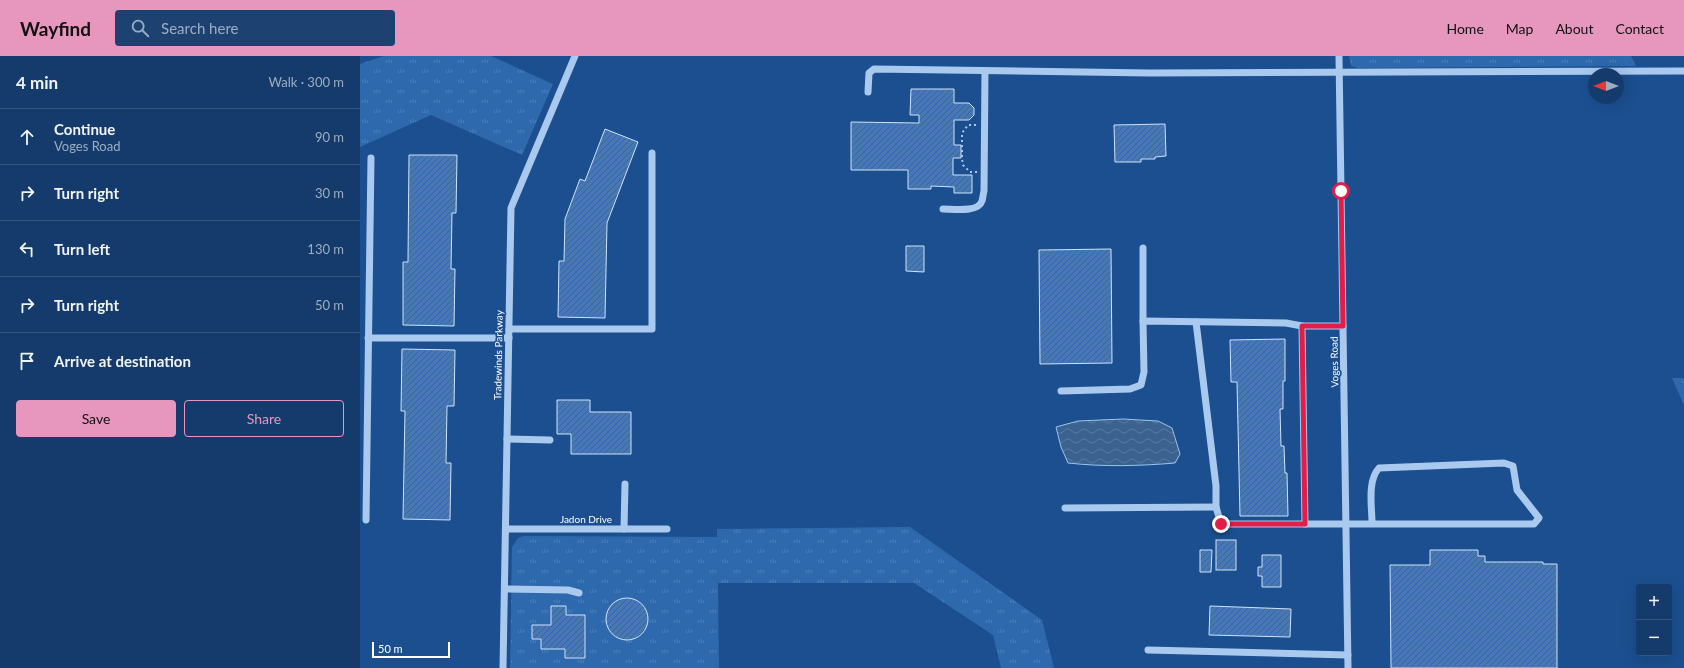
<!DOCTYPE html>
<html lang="en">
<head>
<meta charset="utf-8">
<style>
  body { margin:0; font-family:Lato,sans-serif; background:#1d4271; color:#f1f3f6 }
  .controls { position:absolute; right:12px; bottom:12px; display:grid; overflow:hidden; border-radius:4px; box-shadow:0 4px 16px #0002 }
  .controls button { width:36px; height:36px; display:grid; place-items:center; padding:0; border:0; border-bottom:1px solid #33557e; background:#143b6b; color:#f1f3f6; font:20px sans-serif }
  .compass { position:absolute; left:1228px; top:12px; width:36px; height:36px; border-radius:50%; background:#143b6b; box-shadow:0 4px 16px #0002; rotate:270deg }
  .scale { position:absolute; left:12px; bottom:10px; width:78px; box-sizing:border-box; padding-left:4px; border:2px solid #fff; border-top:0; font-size:11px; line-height:14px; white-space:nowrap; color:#fff; -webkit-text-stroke:3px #1b4f8f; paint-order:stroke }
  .stop { position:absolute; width:12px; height:12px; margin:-9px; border:3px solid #e11d48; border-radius:50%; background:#fff }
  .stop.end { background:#e11d48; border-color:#fff; box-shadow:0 1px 4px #0008 }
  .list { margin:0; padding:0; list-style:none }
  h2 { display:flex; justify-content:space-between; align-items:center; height:52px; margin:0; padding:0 16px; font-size:17px }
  h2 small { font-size:13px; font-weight:400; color:#9dadc1 }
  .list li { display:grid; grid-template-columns:26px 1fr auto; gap:12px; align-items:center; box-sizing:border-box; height:56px; padding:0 16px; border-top:1px solid #33557e }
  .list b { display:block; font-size:15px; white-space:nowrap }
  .list p { margin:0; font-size:13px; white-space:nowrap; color:#9dadc1 }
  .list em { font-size:13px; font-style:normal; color:#9dadc1 }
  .actions { display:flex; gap:8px; padding:12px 16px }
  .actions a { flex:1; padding:9px 0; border:1px solid #e797bd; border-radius:4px; text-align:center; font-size:14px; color:#e797bd }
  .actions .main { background:#e797bd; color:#111 }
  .icon { flex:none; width:22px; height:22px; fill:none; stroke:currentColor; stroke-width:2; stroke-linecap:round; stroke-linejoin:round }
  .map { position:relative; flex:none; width:1324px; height:612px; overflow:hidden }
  header { display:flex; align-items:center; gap:24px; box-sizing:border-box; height:56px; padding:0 20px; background:#e797bd; color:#111 }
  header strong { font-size:19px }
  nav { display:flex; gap:22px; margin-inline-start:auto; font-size:14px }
  .search { width:280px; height:36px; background:#1d4271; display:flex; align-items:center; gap:10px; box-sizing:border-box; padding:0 14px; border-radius:4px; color:#9dadc1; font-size:15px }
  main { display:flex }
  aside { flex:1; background:#143b6b }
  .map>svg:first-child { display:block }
</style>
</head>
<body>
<header>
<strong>Wayfind</strong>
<div class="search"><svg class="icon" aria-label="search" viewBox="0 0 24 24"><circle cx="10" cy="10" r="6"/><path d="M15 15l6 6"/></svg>Search here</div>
<nav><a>Home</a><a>Map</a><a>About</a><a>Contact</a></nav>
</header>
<main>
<aside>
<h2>4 min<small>Walk · 300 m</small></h2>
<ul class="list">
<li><svg class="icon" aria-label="ahead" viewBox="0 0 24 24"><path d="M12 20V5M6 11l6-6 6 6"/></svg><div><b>Continue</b><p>Voges Road</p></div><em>90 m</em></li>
<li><svg class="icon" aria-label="right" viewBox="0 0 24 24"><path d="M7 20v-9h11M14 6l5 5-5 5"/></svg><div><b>Turn right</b></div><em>30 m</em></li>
<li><svg class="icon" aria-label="left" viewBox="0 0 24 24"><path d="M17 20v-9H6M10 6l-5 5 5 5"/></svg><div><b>Turn left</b></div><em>130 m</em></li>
<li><svg class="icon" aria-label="right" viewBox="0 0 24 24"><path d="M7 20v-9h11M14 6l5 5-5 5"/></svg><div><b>Turn right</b></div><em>50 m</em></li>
<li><svg class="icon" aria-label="arrive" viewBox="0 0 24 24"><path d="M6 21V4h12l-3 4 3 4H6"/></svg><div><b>Arrive at destination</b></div></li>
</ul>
<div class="actions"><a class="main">Save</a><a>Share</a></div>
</aside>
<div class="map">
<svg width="1324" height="612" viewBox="0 0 1324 612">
  <defs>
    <pattern id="grass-tufts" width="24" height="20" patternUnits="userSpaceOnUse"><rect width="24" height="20" fill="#2e69ad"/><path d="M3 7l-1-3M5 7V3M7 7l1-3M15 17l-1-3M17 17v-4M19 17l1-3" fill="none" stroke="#4d80b9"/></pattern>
    <pattern id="water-waves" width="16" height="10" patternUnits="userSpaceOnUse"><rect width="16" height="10" fill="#3c6290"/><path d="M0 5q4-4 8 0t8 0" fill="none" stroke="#597aa1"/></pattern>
    <pattern id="building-hatch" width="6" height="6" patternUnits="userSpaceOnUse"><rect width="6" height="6" fill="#4478b7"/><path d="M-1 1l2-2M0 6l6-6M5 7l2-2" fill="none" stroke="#486282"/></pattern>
  </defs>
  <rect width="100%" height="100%" fill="#1b4f8f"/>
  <!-- grass -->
  <g fill="url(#grass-tufts)">
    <polygon points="24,0 131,0 193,28 162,99 71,59 0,91 0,8"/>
    <polygon points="989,0 1271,0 1276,10 998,12 991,10"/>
    <polygon points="1312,322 1324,322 1324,349"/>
    <polygon points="550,471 682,564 694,612 641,612 633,579 554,527 358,527 359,612 150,612 152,491 158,482 164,480 357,481 357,473"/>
  </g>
  <!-- water -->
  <path fill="url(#water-waves)" stroke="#9cc4f0" d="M 763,363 L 798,365 L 812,372 L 820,398 L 815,407 C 779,410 744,411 708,407 L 701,391 L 696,371 L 718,365 Z"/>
  <!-- building -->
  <g fill="url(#building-hatch)" stroke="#cfe3fa">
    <polygon points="551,33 594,33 594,47 609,47 614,52 614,59 609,64 594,64 594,89 601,89 601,102 593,102 593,119 612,119 612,137 594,137 594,131 571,130 571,133 548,133 548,114 491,114 491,66 559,67 559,59 550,59"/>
    <polygon points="805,68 806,100 795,101 795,103 781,103 781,106 755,106 754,69"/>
    <polygon points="245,73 278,86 247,167 245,262 198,261 199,205 204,205 205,163 220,123 225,125"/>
    <polygon points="49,99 97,99 96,157 92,157 91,213 95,213 94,270 43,269 43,206 48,206"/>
    <polygon points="546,190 564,190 564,216 546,215"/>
    <polygon points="751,193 752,307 680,308 679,194"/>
    <polygon points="925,283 925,325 923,325 923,353 920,353 921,390 924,390 925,417 927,417 928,460 880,460 877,326 871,326 870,284"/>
    <polygon points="42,293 95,294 94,350 87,350 86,407 91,407 90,464 43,463 45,355 41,355"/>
    <polygon points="197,344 230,344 230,356 271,356 271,398 211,398 211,378 197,378"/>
    <rect x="856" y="484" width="20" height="30"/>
    <polygon points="840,494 852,494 851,516 840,516"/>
    <polygon points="1070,494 1118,494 1118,500 1125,500 1125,506 1183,506 1183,508 1197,508 1197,612 1031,612 1030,509 1070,509"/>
    <polygon points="902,499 921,499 921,531 902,531 902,520 898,520 898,511 902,511"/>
    <circle cx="267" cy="563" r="21"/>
    <polygon points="191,550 206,550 206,559 225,559 225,602 205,602 205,593 181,593 181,583 172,583 172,569 191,569"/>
    <polygon points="850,550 931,553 930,581 849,579"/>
  </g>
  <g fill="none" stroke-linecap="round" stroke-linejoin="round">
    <!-- path -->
    <polyline stroke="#a9c9ee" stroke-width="2" stroke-dasharray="2 3" stroke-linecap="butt" points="617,116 610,116 603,109 602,103 602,77 608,69 617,69"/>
    <!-- minor -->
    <g stroke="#a9c9ee" stroke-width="7">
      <polyline points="979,0 988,612"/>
      <polyline points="508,36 509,17 514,13 789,17 1324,15"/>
      <path d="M 583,153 C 593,153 618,157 622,145 C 623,142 623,138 624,135 L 625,15"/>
      <polyline points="783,192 783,265"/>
      <path d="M 836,266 L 856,430 L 856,451 L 861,468 L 1174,468 L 1179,462 L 1157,434 L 1153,410 L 1144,407 L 1019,412 C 1007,425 1012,451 1012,467"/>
      <polyline points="942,270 945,468"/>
      <polyline points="149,273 292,273 292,97"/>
      <polyline points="8,282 149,282"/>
      <polyline points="701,335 770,333 781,329 784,316 783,265 926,267 942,270 983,270"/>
      <polyline points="147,383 190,384"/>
      <polyline points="705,452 856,451"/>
      <polyline points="6,464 11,102"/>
      <polyline points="146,473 307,473"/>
      <polyline points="264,473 265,428"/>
      <polyline points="145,533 208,534 219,537"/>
      <polyline points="788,594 988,599"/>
      <polyline points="143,612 151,152 215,0"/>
    </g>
  </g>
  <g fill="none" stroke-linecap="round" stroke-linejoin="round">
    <!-- route -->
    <polyline stroke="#e11d48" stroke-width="5" points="861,468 945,468 942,270 983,270 981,135"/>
  </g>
  <g text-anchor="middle" stroke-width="3.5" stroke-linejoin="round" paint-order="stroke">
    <!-- street labels -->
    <g font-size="10" fill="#fff" stroke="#1b4f8f">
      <text transform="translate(138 299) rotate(-89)" y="4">Tradewinds Parkway</text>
      <text transform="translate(974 306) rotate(-91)" y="4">Voges Road</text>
      <text x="226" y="467">Jadon Drive</text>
    </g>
  </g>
</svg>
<div class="controls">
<button>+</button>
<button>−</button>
</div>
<svg class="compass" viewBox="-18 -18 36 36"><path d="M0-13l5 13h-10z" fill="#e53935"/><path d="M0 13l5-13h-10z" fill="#9dadc1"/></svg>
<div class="scale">50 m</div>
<div class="stop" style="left:981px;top:135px"></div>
<div class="stop end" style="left:861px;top:468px"></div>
</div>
</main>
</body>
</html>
